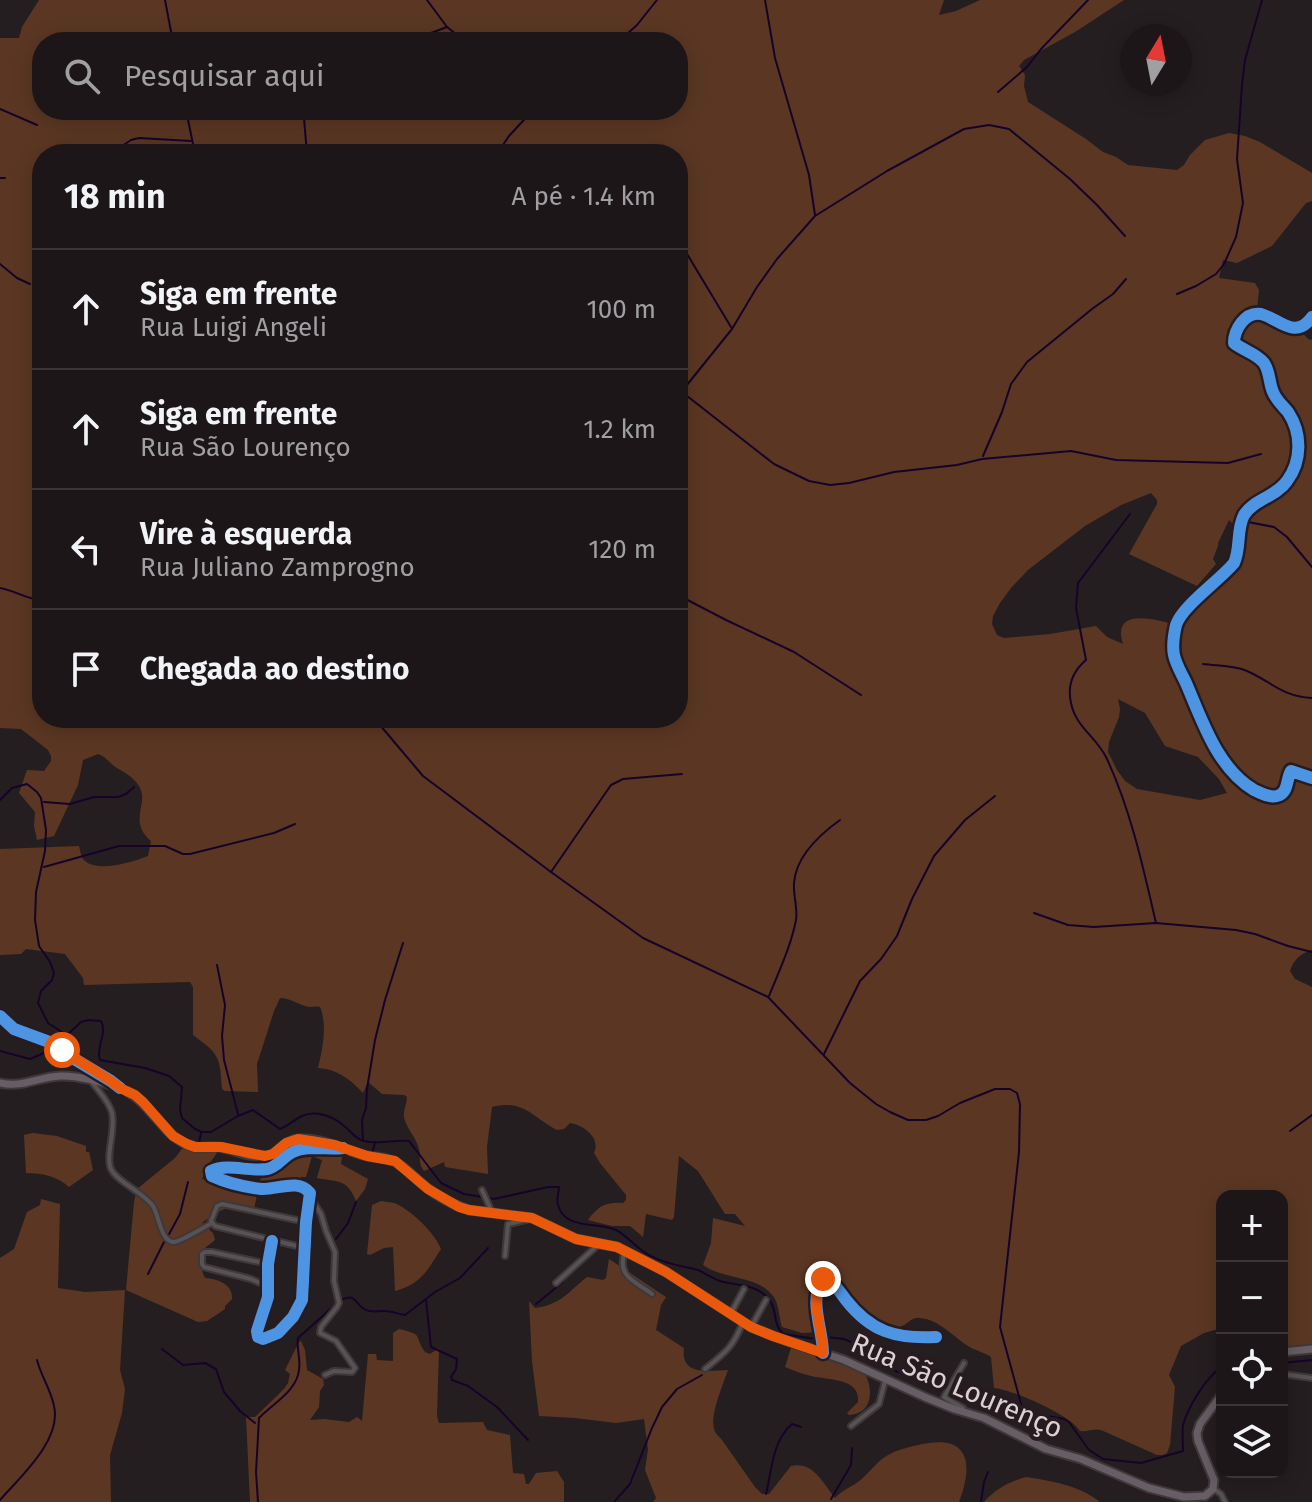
<!DOCTYPE html>
<html lang="pt">
<head>
<meta charset="utf-8">
<style>
  body { margin:0; font-family:"Fira Sans",sans-serif; background:#292325; color:#f1f3f6 }
  .controls { position:absolute; right:24px; bottom:24px; display:grid; overflow:hidden; border-radius:16px; box-shadow:0 4px 20px #0003 }
  .controls button { width:72px; height:72px; display:grid; place-items:center; padding:0; border:0; border-bottom:2px solid #3a3537; background:#1c1618; color:#f1f3f6; font:40px sans-serif }
  .compass { position:absolute; left:1120px; top:24px; width:72px; height:72px; border-radius:50%; background:#1c1618; box-shadow:0 4px 20px #0003; rotate:10deg }
  .stop { position:absolute; width:24px; height:24px; margin:-18px; border:6px solid #ea580c; border-radius:50%; background:#fff }
  .stop.end { background:#ea580c; border-color:#fff; box-shadow:0 2px 8px #0008 }
  .list { margin:0; padding:0; list-style:none }
  h2 { display:flex; justify-content:space-between; align-items:center; height:104px; margin:0; padding:0 32px; font-size:34px }
  h2 small { font-size:26px; font-weight:400; color:#a09fa2 }
  .list li { display:grid; grid-template-columns:52px 1fr auto; gap:24px; align-items:center; box-sizing:border-box; height:120px; padding:0 32px; border-top:2px solid #3a3537 }
  .list b { display:block; font-size:30px; white-space:nowrap }
  .list p { margin:0; font-size:26px; white-space:nowrap; color:#a09fa2 }
  .list em { font-size:26px; font-style:normal; color:#a09fa2 }
  .icon { flex:none; width:44px; height:44px; fill:none; stroke:currentColor; stroke-width:2; stroke-linecap:round; stroke-linejoin:round }
  .map { position:relative; flex:none; width:1312px; height:1502px; overflow:hidden }
  .search { position:absolute; background:#1c1618; box-shadow:0 4px 20px #0003; left:32px; top:32px; width:656px; height:88px; display:flex; align-items:center; gap:20px; box-sizing:border-box; padding:0 28px; border-radius:32px; color:#a09fa2; font-size:30px }
  .panel { position:absolute; background:#1c1618; box-shadow:0 4px 20px #0003; left:32px; top:144px; width:656px; height:584px; border-radius:32px }
  .map>svg:first-child { display:block }
</style>
</head>
<body>
<div class="map">
<svg width="1312" height="1502" viewBox="0 0 1312 1502">
  <rect width="100%" height="100%" fill="#251e20"/>
  <!-- green -->
  <g fill="#5b3723" fill-rule="evenodd">
    <path d="M 39,0 L 944,0 L 939,15 L 956,11 L 980,0 L 1124,0 L 1075,32 L 1024,60 L 1019,66 L 1025,75 L 1024,86 L 1028,102 L 1086,139 L 1103,152 L 1116,157 L 1128,165 L 1177,170 L 1184,165 L 1190,155 L 1205,140 L 1229,133 L 1245,136 L 1260,142 L 1312,173 L 1312,201 L 1306,203 L 1272,246 L 1237,263 L 1223,260 L 1219,278 L 1255,283 L 1259,290 L 1257,309 L 1260,314 L 1277,325 L 1298,328 L 1308,339 L 1312,340 L 1312,950 C 1300,954 1294,959 1290,971 L 1295,979 L 1312,987 L 1312,1345 L 1282,1347 L 1282,1196 L 1222,1196 L 1222,1328 L 1204,1333 L 1181,1346 L 1169,1375 L 1175,1387 L 1170,1445 L 1167,1453 L 1163,1455 L 1157,1455 L 1101,1430 C 1094,1428 1088,1432 1080,1431 C 1070,1415 1014,1390 994,1388 L 991,1357 C 984,1352 976,1351 968,1346 C 954,1337 938,1319 920,1318 C 912,1317 910,1322 904,1325 C 889,1334 871,1326 857,1317 C 840,1304 836,1281 821,1266 L 813,1284 L 818,1332 L 802,1333 L 782,1327 C 779,1317 779,1303 773,1296 C 758,1275 724,1280 703,1265 L 711,1243 L 713,1218 L 745,1226 L 735,1214 L 725,1214 L 698,1171 L 679,1156 L 674,1217 L 672,1220 L 646,1214 L 643,1237 L 630,1226 L 612,1226 L 588,1220 C 598,1206 606,1202 623,1203 L 626,1200 L 626,1195 L 600,1163 L 594,1153 C 601,1138 584,1125 570,1123 L 564,1129 L 557,1130 C 532,1117 524,1099 492,1107 L 487,1147 L 488,1174 L 445,1167 L 444,1162 L 424,1171 C 417,1162 422,1156 418,1146 C 415,1136 406,1128 404,1117 C 403,1110 407,1104 407,1097 L 404,1095 L 382,1094 L 368,1082 L 363,1093 C 350,1079 337,1069 318,1068 C 322,1051 328,1025 320,1007 C 317,1006 313,1007 309,1007 C 298,1005 291,998 280,998 L 274,1011 L 257,1064 L 258,1092 L 225,1091 L 222,1089 C 220,1056 219,1054 193,1035 L 193,987 L 190,982 L 84,985 L 83,978 L 65,954 L 26,949 L 21,954 L 0,955 L 0,849 L 79,846 C 80,850 81,856 83,859 C 95,874 133,862 148,856 L 151,841 C 127,820 150,804 139,786 C 133,776 123,772 114,766 C 108,761 106,757 98,754 L 83,760 L 78,785 L 54,836 L 37,840 L 34,826 L 35,812 L 19,793 L 27,770 L 44,771 L 51,761 L 51,756 L 48,750 L 21,729 L 0,728 L 0,38 L 19,38 L 22,27 ZM 42,42 L 678,42 L 678,110 L 42,110 ZM 42,154 L 678,154 L 678,718 L 42,718 ZM 1151,493 L 1157,500 L 1157,504 L 1129,554 L 1197,586 L 1216,564 L 1213,559 L 1218,546 L 1218,543 L 1229,520 L 1239,530 L 1234,562 L 1177,625 C 1157,620 1111,606 1123,644 L 1107,637 L 1096,626 L 1050,634 L 1004,638 L 997,635 L 992,624 L 993,616 L 1000,603 L 1011,588 L 1028,570 L 1085,526 L 1121,505 ZM 1118,699 L 1145,713 L 1165,746 L 1198,757 L 1219,779 L 1227,793 L 1200,800 L 1137,789 L 1125,781 L 1117,770 L 1108,752 L 1109,742 L 1119,717 L 1120,709 Z"/>
    <path d="M 33,1133 L 57,1136 L 86,1146 L 86,1152 L 89,1152 L 93,1170 L 69,1187 C 57,1176 42,1173 26,1173 L 24,1135 Z"/>
    <path d="M 305,1141 L 318,1143 L 343,1151 L 341,1164 L 368,1179 L 365,1189 L 356,1201 C 347,1179 339,1182 317,1178 L 322,1160 L 312,1156 L 306,1177 L 301,1177 L 299,1187 L 272,1191 L 258,1190 L 254,1209 C 229,1204 221,1208 202,1223 L 213,1233 L 215,1240 C 212,1243 208,1245 205,1248 C 197,1255 201,1270 205,1278 C 218,1279 233,1284 232,1299 L 225,1306 L 225,1309 L 207,1321 L 198,1322 L 126,1290 L 134,1202 L 137,1189 L 175,1158 L 184,1146 L 194,1149 L 215,1151 L 217,1153 L 209,1164 L 202,1179 L 257,1189 L 263,1172 L 279,1166 L 275,1157 L 294,1143 Z"/>
    <polygon points="41,1199 60,1204 58,1288 85,1292 125,1290 120,1370 125,1389 122,1413 110,1455 111,1502 0,1502 0,1258 14,1249 27,1212 40,1205"/>
    <path d="M 381,1201 C 385,1202 390,1202 394,1203 C 410,1209 435,1233 441,1249 C 427,1271 421,1284 395,1291 L 393,1247 L 384,1248 L 370,1255 L 367,1254 L 372,1205 Z"/>
    <path d="M 609,1259 L 666,1297 L 661,1305 L 656,1330 L 684,1348 C 680,1376 709,1371 728,1370 C 723,1385 710,1414 714,1429 C 715,1434 719,1436 722,1440 L 755,1487 L 762,1494 L 769,1494 L 791,1466 C 813,1461 823,1483 835,1498 C 842,1491 847,1489 855,1484 C 867,1477 875,1462 888,1455 C 897,1450 908,1447 918,1445 C 967,1433 975,1460 959,1502 L 653,1502 L 656,1498 L 645,1470 L 648,1449 L 644,1419 L 616,1423 L 575,1418 L 539,1416 L 532,1361 L 529,1301 L 535,1308 C 561,1305 569,1291 587,1277 L 603,1280 L 606,1278 Z"/>
    <path d="M 399,1329 C 425,1335 413,1335 425,1352 L 430,1354 L 439,1348 L 437,1416 L 439,1423 L 483,1422 L 487,1430 L 510,1435 L 513,1473 L 524,1474 L 526,1484 L 529,1484 L 536,1473 L 557,1471 L 564,1482 L 564,1502 L 250,1502 L 246,1417 L 255,1417 L 284,1389 L 288,1383 L 290,1374 L 285,1370 L 299,1342 L 301,1341 L 305,1350 L 307,1370 L 323,1379 L 324,1385 L 320,1391 L 319,1407 L 310,1420 L 324,1419 L 349,1422 L 357,1417 L 362,1421 L 368,1354 L 376,1354 L 377,1360 L 393,1361 L 393,1333 Z"/>
    <path d="M 791,1348 L 864,1372 C 874,1389 873,1414 849,1415 L 847,1413 L 858,1402 C 861,1378 828,1380 811,1376 C 802,1374 793,1370 785,1367 Z"/>
    <path d="M 1026,1477 C 1051,1481 1079,1485 1100,1502 L 984,1502 C 994,1490 1010,1481 1026,1477 Z"/>
  </g>
  <g fill="none" stroke-linecap="round" stroke-linejoin="round">
    <!-- stream -->
    <g stroke="#17032a" stroke-width="2">
      <polyline points="165,0 173,42"/>
      <polyline points="427,0 447,27 466,42"/>
      <polyline points="765,0 775,58 809,175 815,215"/>
      <polyline points="407,42 447,27"/>
      <polyline points="618,42 637,25 657,0"/>
      <polyline points="998,92 1027,67 1041,49 1088,0"/>
      <polyline points="0,109 37,125"/>
      <polyline points="186,110 195,154"/>
      <polyline points="304,118 307,154"/>
      <polyline points="110,154 131,140 139,138 191,141"/>
      <polyline points="497,154 509,136 533,110"/>
      <polyline points="0,178 5,178"/>
      <polyline points="678,239 731,327"/>
      <polyline points="0,264 17,278 30,284"/>
      <polyline points="1177,294 1196,286 1216,274 1224,264 1236,237 1243,203 1237,159 1242,85 1245,60 1262,0"/>
      <polyline points="682,392 774,464 809,481 830,485 849,483 894,472 957,465 982,459 1071,451 1116,460 1228,463 1261,454"/>
      <polyline points="678,396 732,329 757,287 777,259 815,216 887,171 964,129 989,125 1009,129 1070,179 1097,205 1125,236"/>
      <polyline points="983,456 1002,412 1011,384 1027,362 1092,309 1113,294 1126,279"/>
      <path d="M 1130,514 L 1078,583 L 1076,608 L 1086,660 C 1073,671 1067,685 1071,703 C 1076,728 1097,737 1107,759 C 1131,811 1143,867 1156,923"/>
      <polyline points="1248,522 1274,527 1287,537 1312,567"/>
      <path d="M 0,588 C 14,590 28,600 42,600"/>
      <polyline points="678,595 726,620 794,652 861,695"/>
      <path d="M 1203,664 C 1218,666 1234,665 1247,671 C 1272,682 1281,696 1312,698"/>
      <polyline points="374,718 423,776 551,872 643,938 768,997 850,1083 876,1104 890,1112 908,1120 926,1120 938,1116 960,1103 995,1089 1010,1089 1017,1093 1020,1104 1019,1152 1000,1327 1023,1411"/>
      <polyline points="0,800 12,788 27,784 37,792 41,798 46,830 45,851 36,892 35,920 39,946 50,962 54,973 52,980 41,991 38,1003 48,1023 65,1034"/>
      <polyline points="44,802 70,804 94,797 118,797 126,794 134,787"/>
      <polyline points="44,867 119,846 165,846 183,854 190,854 274,833 295,824"/>
      <polyline points="551,872 611,785 623,779 682,774"/>
      <polyline points="1034,913 1068,925 1094,927 1156,923 1236,930 1255,934 1288,946 1312,952"/>
      <polyline points="217,965 225,1005 222,1036 224,1060 238,1114"/>
      <path d="M 769,996 C 779,971 791,946 796,920 C 798,908 793,895 794,883 C 796,856 819,835 840,820"/>
      <path d="M 0,1051 L 30,1059 L 51,1050 L 81,1022 L 88,1020 L 101,1021 C 108,1034 95,1047 100,1060 L 145,1068 L 169,1076 L 182,1087 L 180,1110 L 182,1118 L 195,1129 L 202,1132 L 211,1132 L 238,1116 L 253,1110 L 280,1129 C 288,1126 294,1120 302,1116 C 316,1110 333,1116 344,1126 C 351,1131 355,1139 364,1141 C 379,1145 395,1139 409,1141 L 441,1183 L 464,1194 L 483,1197"/>
      <polyline points="824,1054 860,981 881,959 897,936 912,899 934,856 965,820 995,796"/>
      <polyline points="1290,1131 1312,1115"/>
      <polyline points="363,1140 362,1120 366,1108 367,1089 375,1040 385,1000 403,943"/>
      <polyline points="199,1143 201,1133"/>
      <polyline points="372,1153 375,1143"/>
      <path d="M 489,1198 L 494,1199 L 548,1187 L 559,1187 C 559,1192 556,1199 558,1205 C 565,1231 598,1221 616,1230 C 629,1237 638,1250 651,1256 C 665,1264 682,1266 698,1270 C 705,1273 712,1278 720,1281 C 734,1285 749,1284 761,1292 C 781,1306 770,1321 783,1334 L 816,1339 L 826,1337 L 844,1339 L 851,1342 L 877,1363 L 912,1378 L 946,1385 L 1024,1412 L 1064,1419 L 1069,1422 L 1089,1450 L 1103,1459 L 1141,1463 L 1183,1451 C 1183,1442 1182,1434 1183,1425 C 1188,1407 1206,1377 1222,1367"/>
      <polyline points="168,1236 180,1214 188,1182"/>
      <polyline points="336,1239 348,1223 356,1202"/>
      <polyline points="148,1274 164,1242"/>
      <path d="M 341,1300 C 357,1293 353,1302 364,1309 C 370,1313 377,1311 385,1311 C 392,1311 398,1314 405,1315 L 435,1292 L 460,1278 L 488,1248"/>
      <polyline points="426,1300 431,1347 457,1359 456,1369 451,1377 452,1380 468,1386 497,1407 528,1440"/>
      <polyline points="536,1304 563,1282"/>
      <polyline points="162,1349 183,1365 205,1363 216,1369 224,1392 240,1411 255,1423"/>
      <polyline points="1282,1363 1312,1360"/>
      <path d="M 766,1494 C 772,1470 772,1441 792,1424 L 801,1427"/>
      <polyline points="831,1499 851,1465 852,1448"/>
      <path d="M 0,1500 C 20,1477 62,1440 54,1406 C 51,1390 41,1376 37,1360"/>
      <path d="M 258,1502 L 256,1472 L 259,1418 C 272,1404 297,1391 299,1370 C 301,1358 296,1348 298,1338 L 335,1305"/>
      <polyline points="614,1502 630,1484 652,1428 662,1407 677,1389 702,1375"/>
      <polyline points="981,1502 984,1482 988,1472"/>
    </g>
    <!-- street casing -->
    <g stroke="#3f383a" stroke-width="8">
      <g id="street">
        <path d="M 1312,317 C 1295,341 1278,318 1261,314 C 1245,311 1234,330 1234,343 C 1244,351 1256,353 1264,363 C 1270,372 1269,383 1273,392 C 1276,400 1283,406 1288,412 C 1302,433 1302,461 1287,481 C 1276,497 1254,499 1244,515 C 1236,530 1241,548 1234,563 C 1220,580 1182,606 1176,625 C 1174,634 1172,646 1174,655 C 1176,665 1182,674 1186,683 C 1202,720 1217,768 1254,790 C 1261,793 1269,798 1277,796 C 1289,793 1286,779 1291,771 L 1312,778"/>
        <path d="M 92,1082 C 99,1092 109,1101 112,1113 C 116,1130 105,1156 111,1169 C 117,1182 143,1192 153,1206 C 159,1216 161,1241 173,1242 C 179,1243 204,1227 212,1223"/>
        <polyline points="482,1190 492,1212"/>
        <polyline points="310,1197 321,1214 326,1231 335,1252 334,1281 339,1303 337,1307 321,1327 320,1333 336,1341 355,1368 352,1372 334,1371 325,1375"/>
        <path d="M 272,1241 L 268,1264 L 268,1297 L 257,1331 L 258,1337 L 263,1339 L 278,1333 L 293,1317 L 302,1300 L 306,1222 L 310,1193 C 298,1178 278,1190 261,1189 C 245,1187 227,1183 212,1176 L 211,1171 C 229,1163 248,1172 267,1169 C 278,1167 283,1156 293,1152 C 305,1146 323,1149 336,1149"/>
        <polyline points="305,1248 215,1226 211,1221 217,1206 222,1204 306,1222"/>
        <path d="M 625,1251 C 616,1277 635,1281 652,1294"/>
        <polyline points="505,1256 508,1224 526,1220"/>
        <polyline points="268,1264 212,1252 205,1252 202,1254 202,1264 204,1267 251,1279 269,1287"/>
        <polyline points="556,1283 599,1244"/>
        <polyline points="731,1313 744,1289"/>
        <polyline points="751,1327 766,1300"/>
        <path d="M 823,1353 C 823,1329 808,1300 823,1279 C 834,1281 839,1291 846,1300 C 871,1332 896,1339 936,1337"/>
        <path d="M 705,1369 C 726,1352 733,1347 743,1322"/>
        <polyline points="1282,1374 1312,1378"/>
        <polyline points="963,1408 944,1397 964,1363"/>
        <polyline points="851,1426 879,1404 885,1381"/>
        <polyline points="1214,1489 1221,1494 1225,1502"/>
      </g>
    </g>
    <!-- secondary casing -->
    <g stroke="#3f383a" stroke-width="10">
      <polyline id="secondary" points="0,1016 14,1029 52,1043 76,1060 111,1081 119,1087"/>
    </g>
    <!-- primary casing -->
    <g stroke="#3f383a" stroke-width="11">
      <g id="primary">
        <path d="M 0,1083 C 22,1088 38,1077 60,1076 C 76,1075 103,1082 119,1088 C 151,1098 163,1141 195,1147 C 202,1148 211,1146 219,1147 C 234,1149 251,1159 267,1156 C 279,1154 284,1140 298,1139 C 320,1137 342,1149 363,1155 C 371,1157 379,1157 387,1159 C 403,1163 413,1177 426,1187 C 438,1197 454,1205 469,1210 L 532,1218 L 576,1239 L 617,1247 L 666,1272 L 751,1327 L 773,1336 L 844,1360 L 927,1398 L 954,1409 L 984,1418 L 1046,1449 L 1081,1459 L 1149,1488 L 1184,1497 L 1205,1496 L 1213,1489 L 1214,1480 L 1198,1441 L 1197,1433 L 1200,1424 L 1222,1394"/>
        <polyline points="1282,1352 1312,1349"/>
      </g>
    </g>
    <!-- street -->
    <use href="#street" stroke="#575254" stroke-width="4"/>
    <!-- secondary -->
    <use href="#secondary" stroke="#575254" stroke-width="6"/>
    <!-- primary -->
    <use href="#primary" stroke="#675d64" stroke-width="7"/>
    <!-- cycleway casing -->
    <g stroke="#281b1f" stroke-width="17">
      <g id="cycleway">
        <path d="M 1312,317 C 1295,341 1278,318 1261,314 C 1245,311 1234,330 1234,343 C 1244,351 1256,353 1264,363 C 1270,372 1269,383 1273,392 C 1276,400 1283,406 1288,412 C 1302,433 1302,461 1287,481 C 1276,497 1254,499 1244,515 C 1236,530 1241,548 1234,563 C 1220,580 1182,606 1176,625 C 1174,634 1172,646 1174,655 C 1176,665 1182,674 1186,683 C 1202,720 1217,768 1254,790 C 1261,793 1269,798 1277,796 C 1289,793 1286,779 1291,771 L 1312,778"/>
        <polyline points="0,1016 14,1029 52,1043 76,1060 111,1081 120,1088"/>
        <path d="M 272,1241 L 268,1264 L 268,1297 L 257,1331 L 258,1337 L 263,1339 L 278,1333 L 293,1317 L 302,1300 L 306,1222 L 310,1193 C 298,1178 278,1190 261,1189 C 245,1187 227,1183 212,1176 L 211,1171 C 229,1163 248,1172 267,1169 C 278,1167 283,1156 293,1152 C 307,1145 327,1150 343,1148"/>
        <path d="M 823,1353 C 823,1329 808,1300 823,1279 C 834,1281 839,1291 846,1300 C 871,1332 896,1339 936,1337"/>
      </g>
    </g>
    <!-- cycleway -->
    <use href="#cycleway" stroke="#4d94e3" stroke-width="12"/>
  </g>
  <g fill="none" stroke-linecap="round" stroke-linejoin="round">
    <!-- route -->
    <path stroke="#ea580c" stroke-width="10" d="M 62,1050 L 111,1081 L 120,1088 L 135,1095 L 143,1102 L 173,1136 L 187,1144 L 195,1147 L 221,1147 L 265,1156 L 273,1154 L 286,1143 L 298,1139 L 335,1145 L 367,1156 L 395,1161 L 428,1189 L 459,1207 L 469,1210 L 532,1218 L 576,1239 L 617,1247 L 666,1272 L 751,1327 L 773,1336 L 823,1353 C 823,1329 808,1299 823,1279"/>
  </g>
  <g text-anchor="middle" stroke-width="8" stroke-linejoin="round" paint-order="stroke">
    <!-- street labels -->
    <g font-size="28" fill="#dad1d4" stroke="#281b1f">
      <text transform="translate(957 1385) rotate(23)" y="10">Rua São Lourenço</text>
    </g>
  </g>
</svg>
<div class="controls">
<button>+</button>
<button>−</button>
<button><svg class="icon" aria-label="locate" viewBox="0 0 24 24"><circle cx="12" cy="12" r="6"/><path d="M12 2v4M12 18v4M2 12h4M18 12h4"/></svg></button>
<button><svg class="icon" aria-label="layers" viewBox="0 0 24 24"><path d="M12 4l9 5-9 5-9-5zM3 14l9 5 9-5"/></svg></button>
</div>
<svg class="compass" viewBox="-18 -18 36 36"><path d="M0-13l5 13h-10z" fill="#e53935"/><path d="M0 13l5-13h-10z" fill="#a09fa2"/></svg>
<div class="stop" style="left:62px;top:1050px"></div>
<div class="stop end" style="left:823px;top:1279px"></div>
<div class="search"><svg class="icon" aria-label="search" viewBox="0 0 24 24"><circle cx="10" cy="10" r="6"/><path d="M15 15l6 6"/></svg>Pesquisar aqui</div>
<section class="panel">
<h2>18 min<small>A pé · 1.4 km</small></h2>
<ul class="list">
<li><svg class="icon" aria-label="ahead" viewBox="0 0 24 24"><path d="M12 20V5M6 11l6-6 6 6"/></svg><div><b>Siga em frente</b><p>Rua Luigi Angeli</p></div><em>100 m</em></li>
<li><svg class="icon" aria-label="ahead" viewBox="0 0 24 24"><path d="M12 20V5M6 11l6-6 6 6"/></svg><div><b>Siga em frente</b><p>Rua São Lourenço</p></div><em>1.2 km</em></li>
<li><svg class="icon" aria-label="left" viewBox="0 0 24 24"><path d="M17 20v-9H6M10 6l-5 5 5 5"/></svg><div><b>Vire à esquerda</b><p>Rua Juliano Zamprogno</p></div><em>120 m</em></li>
<li><svg class="icon" aria-label="arrive" viewBox="0 0 24 24"><path d="M6 21V4h12l-3 4 3 4H6"/></svg><div><b>Chegada ao destino</b></div></li>
</ul>
</section>
</div>
</body>
</html>
